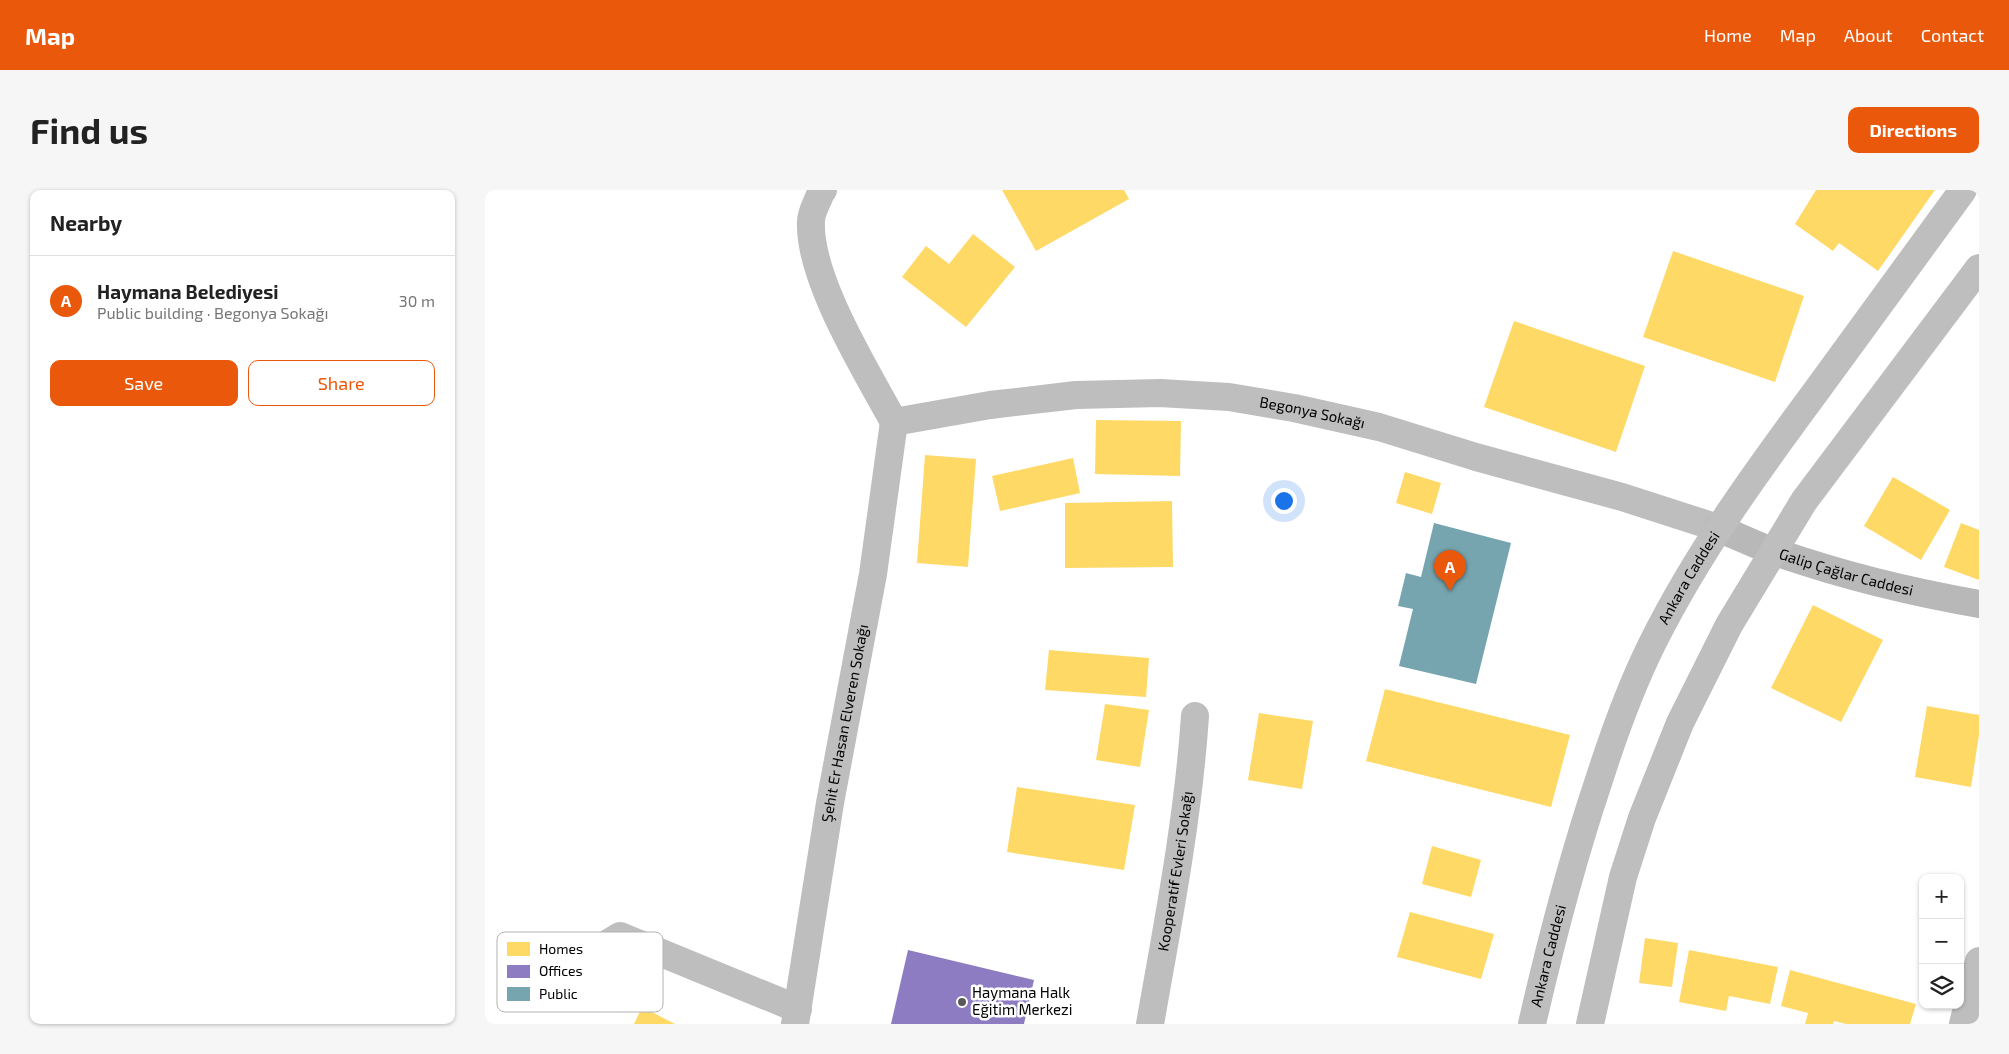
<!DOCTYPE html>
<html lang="en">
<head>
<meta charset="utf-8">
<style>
  body { margin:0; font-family:"Exo 2",sans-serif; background:#f6f6f6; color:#222 }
  .controls { position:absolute; right:15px; bottom:15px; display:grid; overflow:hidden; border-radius:10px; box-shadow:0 1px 4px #0004 }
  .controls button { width:45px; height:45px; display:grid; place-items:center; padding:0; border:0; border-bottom:1px solid #e0e0e0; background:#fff; color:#222; font:25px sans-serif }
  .you { position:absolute; left:798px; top:310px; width:18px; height:18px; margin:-12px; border:4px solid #fff; border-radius:50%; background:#1a73e8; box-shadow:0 0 0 8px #1a73e833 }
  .badge { display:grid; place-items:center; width:32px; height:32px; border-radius:50%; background:#ea580c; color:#fff; font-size:16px; font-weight:700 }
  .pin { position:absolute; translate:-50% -41px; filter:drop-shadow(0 1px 2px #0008) }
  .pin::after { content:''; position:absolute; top:26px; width:18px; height:15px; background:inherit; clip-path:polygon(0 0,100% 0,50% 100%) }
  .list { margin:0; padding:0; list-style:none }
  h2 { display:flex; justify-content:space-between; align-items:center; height:65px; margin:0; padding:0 20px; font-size:21px }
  h2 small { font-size:16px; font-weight:400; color:#767676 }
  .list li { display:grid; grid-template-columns:32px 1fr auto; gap:15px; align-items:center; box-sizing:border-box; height:90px; padding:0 20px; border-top:1px solid #e0e0e0 }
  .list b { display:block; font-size:19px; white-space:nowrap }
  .list p { margin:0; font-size:16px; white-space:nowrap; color:#767676 }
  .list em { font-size:16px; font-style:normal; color:#767676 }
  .actions { display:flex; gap:10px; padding:15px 20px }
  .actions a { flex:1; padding:11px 0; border:1px solid #ea580c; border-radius:10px; text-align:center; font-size:18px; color:#ea580c }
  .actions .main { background:#ea580c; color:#fff }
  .icon { flex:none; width:28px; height:28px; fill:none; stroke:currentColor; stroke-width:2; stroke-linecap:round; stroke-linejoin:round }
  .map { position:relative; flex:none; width:1494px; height:834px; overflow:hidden; border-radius:10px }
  header { display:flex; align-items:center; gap:30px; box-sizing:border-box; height:70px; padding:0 25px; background:#ea580c; color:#fff }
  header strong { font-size:24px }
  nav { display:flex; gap:28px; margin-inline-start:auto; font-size:18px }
  .intro { display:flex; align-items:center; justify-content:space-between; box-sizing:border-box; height:120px; padding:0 30px }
  h1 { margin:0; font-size:35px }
  .button { padding:12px 22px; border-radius:10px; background:#ea580c; color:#fff; font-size:18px; font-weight:700 }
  main { display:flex; gap:30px; padding:0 30px }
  aside { flex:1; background:#fff; border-radius:10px; box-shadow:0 1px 4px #0004 }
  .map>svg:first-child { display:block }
</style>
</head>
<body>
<header>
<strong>Map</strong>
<nav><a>Home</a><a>Map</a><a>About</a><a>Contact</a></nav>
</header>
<div class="intro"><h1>Find us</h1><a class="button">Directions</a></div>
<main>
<aside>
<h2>Nearby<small></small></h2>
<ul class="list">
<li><span class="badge">A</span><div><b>Haymana Belediyesi</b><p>Public building · Begonya Sokağı</p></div><em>30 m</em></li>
</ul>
<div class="actions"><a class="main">Save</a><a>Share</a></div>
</aside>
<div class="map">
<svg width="1494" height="834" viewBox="0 0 1494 834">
  <rect width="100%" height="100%" fill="#fff"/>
  <!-- homes -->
  <g fill="#ffd966">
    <polygon points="517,0 639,0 644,9 551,61"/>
    <polygon points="1331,0 1450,0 1393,81 1354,53 1348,61 1310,34"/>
    <polygon points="488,44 530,77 481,137 417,87 441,56 464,74"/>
    <polygon points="1188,61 1319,106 1290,192 1158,147"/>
    <polygon points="1029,131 1160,176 1131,262 999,217"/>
    <polygon points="611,230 696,231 695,286 610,284"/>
    <polygon points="440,265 491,269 483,377 432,373"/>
    <polygon points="588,268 595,303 515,321 507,286"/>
    <polygon points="920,282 956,293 947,324 911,313"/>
    <polygon points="1408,287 1465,320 1436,370 1379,336"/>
    <polygon points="687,311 688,377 580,378 580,313"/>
    <polygon points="1476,333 1494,340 1494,390 1459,377"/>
    <polygon points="1328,415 1398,450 1356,532 1286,498"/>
    <polygon points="564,460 664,468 661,507 560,500"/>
    <polygon points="900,499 1085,545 1066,617 881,571"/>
    <polygon points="620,514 664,520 655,577 611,570"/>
    <polygon points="1442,516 1494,525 1494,545 1486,597 1430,587"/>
    <polygon points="774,523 828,531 817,599 763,590"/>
    <polygon points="532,597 650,615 639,680 522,662"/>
    <polygon points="947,656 996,670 986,707 937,694"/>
    <polygon points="925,722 1009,744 996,789 912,767"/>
    <polygon points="1160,748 1193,753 1187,797 1154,793"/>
    <polygon points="1204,760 1293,777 1285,814 1244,806 1241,821 1194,812"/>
    <polygon points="1305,780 1431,814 1425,834 1361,834 1349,831 1348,834 1320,834 1323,823 1296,816"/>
    <polygon points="157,817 190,834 149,834"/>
  </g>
  <!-- offices -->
  <polygon fill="#8e7cc3" points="423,760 549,790 539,834 406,834"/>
  <!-- public -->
  <polygon fill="#76a5af" points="949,333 1026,353 991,494 914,476 928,419 913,416 921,383 936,387"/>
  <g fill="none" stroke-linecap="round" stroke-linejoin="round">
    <!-- street -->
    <g stroke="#bebebe" stroke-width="28">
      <path d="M 338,0 L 336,2 C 333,11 326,22 326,31 C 323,88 382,182 409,232"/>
      <path id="s1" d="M 409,232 L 505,215 L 591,205 L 675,203 L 744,207 L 809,218 L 894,237 L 991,267 L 1137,307 L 1233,338"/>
      <polyline points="78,781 135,746 313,819"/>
      <path id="s2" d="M 310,834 L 345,613 L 388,384 L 409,232"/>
      <path id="s3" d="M 665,834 C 683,732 703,630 710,526"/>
      <polyline points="1478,834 1494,771"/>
    </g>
    <!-- secondary -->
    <path stroke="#b8b8b8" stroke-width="28" id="s4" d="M 1233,338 C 1252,346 1271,355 1290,362 C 1356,385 1425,402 1494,414"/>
    <!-- primary -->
    <g stroke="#bebebe" stroke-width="28">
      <path id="s5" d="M 1047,834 C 1066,751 1087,670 1114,590 C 1129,543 1146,496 1168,452 C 1213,362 1272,281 1332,200 C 1380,134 1429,67 1478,0"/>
      <polyline points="1105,834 1138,687 1157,628 1195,533 1244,435 1319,311 1494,78"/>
    </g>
  </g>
  <!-- markers -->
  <circle fill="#595959" stroke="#fff" stroke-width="2" cx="477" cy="812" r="5"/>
  <g text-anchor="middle" stroke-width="5" stroke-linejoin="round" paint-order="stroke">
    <!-- street labels -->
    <g font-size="15" fill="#000" stroke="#fff">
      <text dy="5" stroke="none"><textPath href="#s1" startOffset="422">Begonya Sokağı</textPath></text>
      <text dy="5" stroke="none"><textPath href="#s4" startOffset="136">Galip Çağlar Caddesi</textPath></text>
      <text dy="5" stroke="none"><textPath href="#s5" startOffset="475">Ankara Caddesi</textPath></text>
      <text dy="5" stroke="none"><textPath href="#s2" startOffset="305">Şehit Er Hasan Elveren Sokağı</textPath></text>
      <text dy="5" stroke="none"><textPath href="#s3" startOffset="155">Kooperatif Evleri Sokağı</textPath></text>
      <text dy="5" stroke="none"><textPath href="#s5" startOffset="70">Ankara Caddesi</textPath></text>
    </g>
    <!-- poi labels -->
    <g font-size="15" fill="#000" stroke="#fff" text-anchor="start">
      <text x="487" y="808">Haymana Halk<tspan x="487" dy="17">Eğitim Merkezi</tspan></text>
    </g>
  </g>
  <!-- legend -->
  <rect x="12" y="742" width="166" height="80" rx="8" fill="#fff" stroke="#b2b2b2" stroke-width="1"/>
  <rect x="22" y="752" width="23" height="14" fill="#ffd966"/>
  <rect x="22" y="775" width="23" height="13" fill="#8e7cc3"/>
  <rect x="22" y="797" width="23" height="14" fill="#76a5af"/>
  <g font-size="14" fill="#000">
    <text x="54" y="764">Homes</text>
    <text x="54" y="786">Offices</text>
    <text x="54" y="809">Public</text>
  </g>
</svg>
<div class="controls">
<button>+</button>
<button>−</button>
<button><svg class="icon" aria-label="layers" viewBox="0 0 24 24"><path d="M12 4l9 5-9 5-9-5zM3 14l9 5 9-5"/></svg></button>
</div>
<div class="you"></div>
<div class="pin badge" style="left:965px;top:401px">A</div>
</div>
</main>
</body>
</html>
